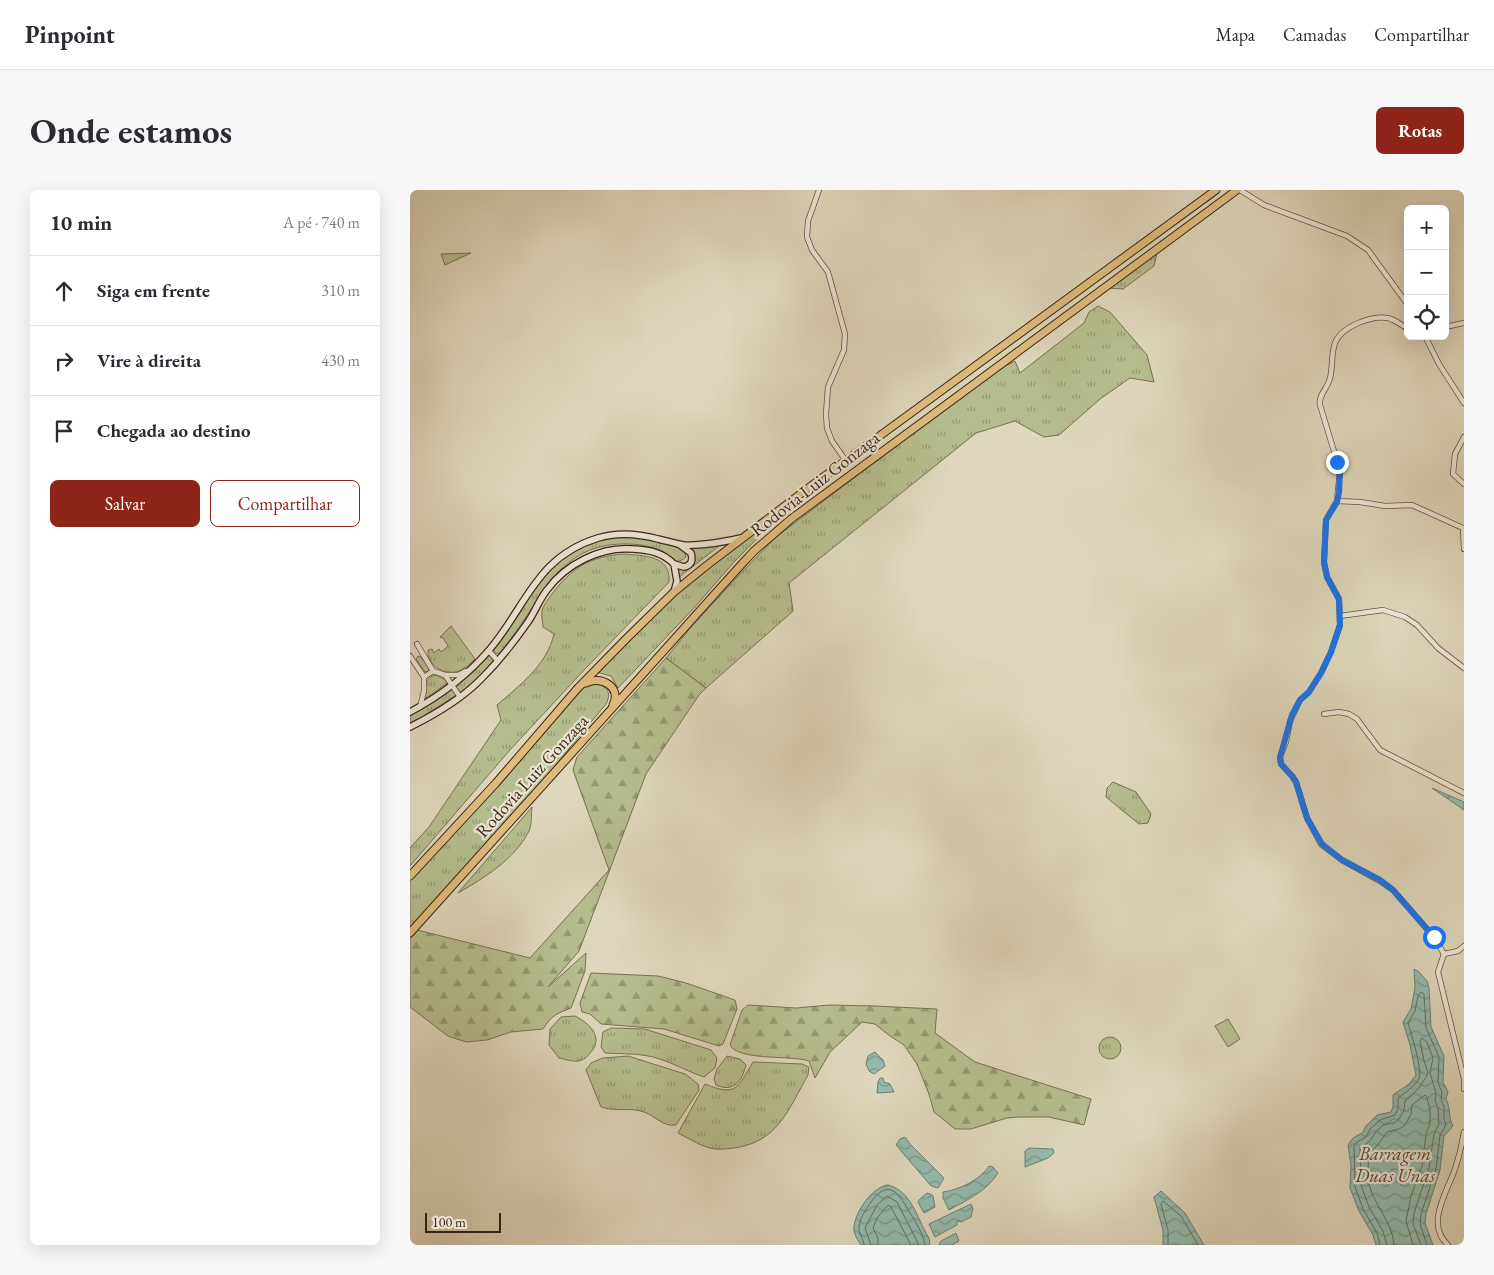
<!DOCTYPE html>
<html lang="pt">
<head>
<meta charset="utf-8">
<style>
  body { margin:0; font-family:"EB Garamond",serif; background:#f7f7f7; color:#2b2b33 }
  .controls { position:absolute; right:15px; top:15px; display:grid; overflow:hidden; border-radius:8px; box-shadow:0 5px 20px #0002 }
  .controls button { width:45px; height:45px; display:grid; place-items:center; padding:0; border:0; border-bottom:1px solid #e1e1e2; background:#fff; color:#2b2b33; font:25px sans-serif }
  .scale { position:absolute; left:15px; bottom:12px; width:76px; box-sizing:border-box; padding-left:5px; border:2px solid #3e2314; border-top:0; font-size:14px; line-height:18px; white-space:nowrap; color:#3e2314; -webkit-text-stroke:4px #eae5d3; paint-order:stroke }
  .stop { position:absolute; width:15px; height:15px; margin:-11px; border:4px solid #1a73e8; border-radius:50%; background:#fff }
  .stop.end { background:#1a73e8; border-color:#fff; box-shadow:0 1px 5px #0008 }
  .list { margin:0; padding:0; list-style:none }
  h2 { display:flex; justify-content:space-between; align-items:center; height:65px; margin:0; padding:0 20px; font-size:21px }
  h2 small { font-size:16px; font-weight:400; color:#7c7c81 }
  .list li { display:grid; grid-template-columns:32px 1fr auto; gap:15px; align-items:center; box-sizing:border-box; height:70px; padding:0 20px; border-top:1px solid #e1e1e2 }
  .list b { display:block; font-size:19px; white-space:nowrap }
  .list em { font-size:16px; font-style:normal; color:#7c7c81 }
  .actions { display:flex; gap:10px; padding:15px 20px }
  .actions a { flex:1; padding:11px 0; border:1px solid #8f2418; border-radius:8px; text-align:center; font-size:18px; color:#8f2418 }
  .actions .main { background:#8f2418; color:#fff }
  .icon { flex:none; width:28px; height:28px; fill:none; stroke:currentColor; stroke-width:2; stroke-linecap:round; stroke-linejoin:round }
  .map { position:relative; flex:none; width:1054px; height:1055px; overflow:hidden; border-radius:8px }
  header { display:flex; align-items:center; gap:30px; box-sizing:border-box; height:70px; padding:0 25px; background:#fff; border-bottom:1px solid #e1e1e2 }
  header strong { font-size:24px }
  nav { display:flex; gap:28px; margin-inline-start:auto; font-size:18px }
  .intro { display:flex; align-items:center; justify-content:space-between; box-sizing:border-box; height:120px; padding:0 30px }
  h1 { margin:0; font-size:35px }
  .button { padding:12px 22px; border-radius:8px; background:#8f2418; color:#fff; font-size:18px; font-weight:700 }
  main { display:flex; gap:30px; padding:0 30px }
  aside { flex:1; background:#fff; border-radius:8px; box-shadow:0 5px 20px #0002 }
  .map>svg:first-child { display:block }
</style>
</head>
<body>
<header>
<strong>Pinpoint</strong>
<nav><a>Mapa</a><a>Camadas</a><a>Compartilhar</a></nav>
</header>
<div class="intro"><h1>Onde estamos</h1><a class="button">Rotas</a></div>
<main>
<aside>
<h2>10 min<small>A pé · 740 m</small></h2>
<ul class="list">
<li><svg class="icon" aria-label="ahead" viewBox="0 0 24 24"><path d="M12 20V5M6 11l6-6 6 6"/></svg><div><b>Siga em frente</b></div><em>310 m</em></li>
<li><svg class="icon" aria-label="right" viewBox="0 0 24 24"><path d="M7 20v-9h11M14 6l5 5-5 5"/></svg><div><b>Vire à direita</b></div><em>430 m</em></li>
<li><svg class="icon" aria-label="arrive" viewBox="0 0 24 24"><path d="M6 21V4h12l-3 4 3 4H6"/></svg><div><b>Chegada ao destino</b></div></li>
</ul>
<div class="actions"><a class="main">Salvar</a><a>Compartilhar</a></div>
</aside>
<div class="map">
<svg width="1054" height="1055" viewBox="0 0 1054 1055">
  <defs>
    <pattern id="grass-tufts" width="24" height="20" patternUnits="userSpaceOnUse" patternTransform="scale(1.25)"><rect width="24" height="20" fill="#b5bd8e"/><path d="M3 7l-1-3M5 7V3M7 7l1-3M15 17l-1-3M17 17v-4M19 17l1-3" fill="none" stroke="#959973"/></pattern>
    <pattern id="forest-firs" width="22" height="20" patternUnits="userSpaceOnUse" patternTransform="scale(1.25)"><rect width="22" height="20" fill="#b5bd8e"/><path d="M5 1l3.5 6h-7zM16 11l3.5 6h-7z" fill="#959973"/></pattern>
    <pattern id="water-waves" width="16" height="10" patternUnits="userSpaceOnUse" patternTransform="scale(1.25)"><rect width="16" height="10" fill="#93baad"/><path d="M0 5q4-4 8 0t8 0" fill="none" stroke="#79978c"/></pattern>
  </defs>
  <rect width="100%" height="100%" fill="#ded7bb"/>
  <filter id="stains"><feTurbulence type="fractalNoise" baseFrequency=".004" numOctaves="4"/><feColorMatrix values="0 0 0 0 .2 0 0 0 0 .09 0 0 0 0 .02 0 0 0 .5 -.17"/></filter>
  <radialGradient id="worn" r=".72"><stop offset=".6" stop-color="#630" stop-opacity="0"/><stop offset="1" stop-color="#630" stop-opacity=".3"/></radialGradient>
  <!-- grass -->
  <g fill="url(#grass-tufts)" stroke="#7a7051">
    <polygon points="748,59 744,76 713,99 697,98"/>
    <polygon points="61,63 35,75 31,64"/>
    <polygon points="688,116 700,122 737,165 744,192 720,188 690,209 649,245 634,247 605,231 566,243 379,393 383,421 296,498 256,468 282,436 330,384 366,347 586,181 605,171 610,183 674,133 679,122"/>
    <polygon points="377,318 324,372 284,418 208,498 201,486 186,482 230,435 302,373"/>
    <path d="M 214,346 L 263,353 L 274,360 L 276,367 C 273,370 269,372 265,371 C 259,370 256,362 250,360 C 224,350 188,352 165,368 C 143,382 132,403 118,424 C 109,438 99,451 89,464 L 85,463 L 83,459 L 123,398 L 154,366 L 191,347 Z"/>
    <polygon points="309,353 309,356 268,388 266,377 284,372 274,355"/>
    <path d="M 214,364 C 234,366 261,365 259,392 L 175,479 L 99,561 L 0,676 L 0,658 L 19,637 L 91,530 L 87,515 C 110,495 137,475 144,444 L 133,437 C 133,432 131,426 132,421 C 133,416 138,409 142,404 C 161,378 181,366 214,364 Z"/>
    <path d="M 41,436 L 65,469 C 60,474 56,478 49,481 C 35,486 17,476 18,460 L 22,459 L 24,463 L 29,459 L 31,462 L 38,456 L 33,448 L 30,447 Z"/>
    <polygon points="78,465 84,471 66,490 51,503 45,496"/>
    <polygon points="8,466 11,467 19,479 19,481 15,482 6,469"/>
    <path d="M 26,485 L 37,491 L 36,494 L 16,508 L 14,506 C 17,496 14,488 26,485 Z"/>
    <path d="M 183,491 C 195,496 203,501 196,514 L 63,675 L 0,747 L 0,686 L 173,496 Z"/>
    <polygon points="42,499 46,505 15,525 12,529 0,535 0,525"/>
    <polygon points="703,592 726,602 741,624 738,633 729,634 696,607 697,598"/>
    <path d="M 122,617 C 121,624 122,635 119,641 C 105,669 74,688 48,703 Z"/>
    <path d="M 165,826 C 179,833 194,847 181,862 C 177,867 174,870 168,871 C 162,872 155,869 149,868 L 139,855 L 140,839 L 151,827 Z"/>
    <path d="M 201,838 L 235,839 L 301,860 L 307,868 L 305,878 L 294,887 C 279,882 265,874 250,869 C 232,863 213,864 195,863 L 191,857 L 193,842 Z"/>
    <circle cx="700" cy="858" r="11"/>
    <path d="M 218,866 L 275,884 L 288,894 L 289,900 L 266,935 C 252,937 246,926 234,922 C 220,917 205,922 191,917 L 176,880 L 181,873 L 193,868 Z"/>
    <path d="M 317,866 L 330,869 L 336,875 C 332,891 324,903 306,895 L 304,889 L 307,879 Z"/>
    <path d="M 343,872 L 392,874 L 399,877 L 398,885 C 378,920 368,952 324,958 C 316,959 308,960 300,958 C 289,955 278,948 268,943 L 295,894 C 327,907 327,898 343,872 Z"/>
  </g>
  <!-- forest -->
  <g fill="url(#forest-firs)" stroke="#7a7051">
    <path d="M 256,468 L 296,498 L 289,505 L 236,584 L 169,761 L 138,797 L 176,763 L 175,781 L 161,818 C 146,824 142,825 133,839 L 101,842 L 77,850 L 56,852 L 38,846 L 0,817 L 0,749 L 7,740 L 120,768 L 199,680 L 163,580 L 167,567 Z"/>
    <polygon points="181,783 248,786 276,793 325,810 327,819 313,854 309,856 254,839 191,834 180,824 172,822 170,813"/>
    <path d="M 338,815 L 386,818 L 420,815 L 464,816 L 527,819 L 525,843 L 565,872 L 681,909 L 674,935 L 639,927 L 609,927 L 597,928 L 561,939 L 545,939 L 524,922 L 519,904 L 507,874 L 494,855 L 480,846 L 465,834 L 452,832 L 420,862 L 405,888 L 399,871 C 381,865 328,871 320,855 L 332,820 Z"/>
  </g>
  <!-- pitch -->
  <polygon fill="#b5bd8e" stroke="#7a7051" points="818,829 830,849 818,857 805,836"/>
  <!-- water -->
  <g fill="url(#water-waves)" stroke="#717e70">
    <polygon points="1022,598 1054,612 1054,620"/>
    <path d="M 1004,779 L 1009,782 L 1017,791 L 1019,798 L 1021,837 L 1034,866 L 1033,892 L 1038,902 L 1036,909 C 1041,918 1038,927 1043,936 L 1034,946 L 1030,980 L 1016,1024 L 1015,1033 L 1023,1055 L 966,1055 L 963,1045 L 949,1021 L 940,998 L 941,975 L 938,955 L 943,948 L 952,943 L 956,936 L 967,925 L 981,922 L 983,917 L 983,905 L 999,894 L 1006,885 L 1000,855 L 993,832 L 1001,819 L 1005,798 Z"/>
    <polygon points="465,862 473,870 475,876 464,884 459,881 456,874 458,866"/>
    <polygon points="470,888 473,888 474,892 480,894 484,902 467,903 468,892"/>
    <polygon points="495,947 500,954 534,988 528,998 521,996 486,955 490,949"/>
    <polygon points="619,958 643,959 644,963 638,968 615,977 615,961"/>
    <path d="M 579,976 L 583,977 L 588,983 C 577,1001 557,1010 539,1020 L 533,1008 L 533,1002 C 549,1000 570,990 579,976 Z"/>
    <path d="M 478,995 C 502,1001 507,1029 519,1048 L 520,1055 L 451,1055 C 447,1049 443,1043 444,1036 C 446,1021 462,997 478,995 Z"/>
    <polygon points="751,1001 775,1023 794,1055 753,1055 753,1040 744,1007"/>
    <polygon points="517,1003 520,1004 523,1006 525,1017 514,1023 508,1012 510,1009"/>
    <polygon points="561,1014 563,1019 561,1027 551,1032 547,1031 547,1035 525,1047 519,1034"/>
    <polygon points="546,1043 549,1051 542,1055 529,1055 531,1051"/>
  </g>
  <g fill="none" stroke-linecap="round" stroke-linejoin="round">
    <!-- shore -->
    <g stroke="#686e60" stroke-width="1">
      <path d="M 454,1055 C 454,1049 448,1043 449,1037 C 450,1028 456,1019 461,1012 C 480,986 490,1006 500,1023 C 506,1032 513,1044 515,1055"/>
      <polyline points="461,1055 455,1038 467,1015 477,1006 487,1012 509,1055"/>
      <polyline points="468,1055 468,1048 463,1038 467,1028 478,1015 481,1017 501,1055"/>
      <polyline points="758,1055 758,1040 751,1014 753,1011 771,1026 788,1055"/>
      <path d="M 970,1055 L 967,1043 L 953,1019 L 945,997 L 944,956 L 947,952 L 956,947 L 960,939 L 970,930 L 985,925 L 988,918 L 988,908 C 996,902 1004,897 1009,889 C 1013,881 1001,843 998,833 L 1005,821 L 1008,806 L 1011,802 L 1014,804 L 1016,838 L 1029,867 L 1028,893 L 1032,902 L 1031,910 L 1034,917 L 1034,928 L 1036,935 L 1030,945 L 1026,979 L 1011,1024 L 1010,1034 L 1017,1055"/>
      <path d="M 977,1055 L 973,1041 L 959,1017 L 951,995 L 950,958 L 960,951 L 965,943 L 973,935 L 984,933 L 989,929 L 994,920 L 995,911 C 1006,902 1012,895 1018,883 L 1014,871 L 1010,851 L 1012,848 L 1017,852 L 1023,868 L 1020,883 L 1026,903 L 1025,910 L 1028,918 L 1029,934 L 1024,944 L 1019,978 L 1004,1023 L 1003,1034 L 1011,1055"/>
      <path d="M 984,1055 C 983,1032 964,1016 959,994 C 957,985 959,972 958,963 L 966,957 L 977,942 L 989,939 L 995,935 L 1001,924 L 1002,915 L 1015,905 L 1017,907 L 1020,920 L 1020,933 L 1016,944 L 1012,976 L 1001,1006 L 996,1031 L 1003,1055"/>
    </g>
    <!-- minor casing -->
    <g stroke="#66503e" stroke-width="6">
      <g id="minor">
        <polyline points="409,0 398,31 397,47 402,60 418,82 435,144 434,160 418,197 416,224 417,238 422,251 436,271"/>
        <polyline points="830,0 854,15 937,46 958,60 998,115"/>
        <polyline points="1035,137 1054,133"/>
        <path d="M 998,139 C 991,135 986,130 978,128 C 961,125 931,137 925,153 C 921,164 923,177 920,188 C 918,198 908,205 910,215 L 930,281 L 927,311 L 916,330 L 914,372 L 917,387 L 929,409 L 930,435 L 921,462 L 911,483 L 899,502 L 890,510 L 880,531 L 876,552 L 870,567 L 871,574 L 882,586 L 886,592 L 897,628 L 911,654 L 932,670 L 970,691 L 983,700 L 1024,747 L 1034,764 L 1048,761 L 1054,756"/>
        <polyline points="1015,146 1029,174 1054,213"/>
        <polyline points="1054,247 1045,264 1043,284 1054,294"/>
        <polyline points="927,311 950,312 975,316 1002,315 1053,338 1054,359"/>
        <polyline points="930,426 973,420 995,427 1007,435 1028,458 1054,478"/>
        <polyline points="7,454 23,481"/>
        <polyline points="79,461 88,471"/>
        <polyline points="0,466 14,487"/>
        <polyline points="35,485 48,485 56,481"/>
        <polyline points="10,517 14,501 14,487 23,481 35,485 50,507"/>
        <polyline points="914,524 929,522 939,524 947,529 970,560 1054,603"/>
        <polyline points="1034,764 1028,782 1048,864 1054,889 1054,899"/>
        <path d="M 1038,1055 C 1015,1034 1037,1002 1045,979 C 1049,967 1052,955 1054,942"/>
      </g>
    </g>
    <!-- secondary casing -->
    <g stroke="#3e2314" stroke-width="8">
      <g id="secondary">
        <path d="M 264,374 L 274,377 C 282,375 283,370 281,363 L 270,355"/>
        <path d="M 0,522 C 30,506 58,485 80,459 C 117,415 126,367 188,348 C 208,342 229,344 248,349 C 257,351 266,354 274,355 C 293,356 313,352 331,348"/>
        <path d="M 0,537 C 26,524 52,509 72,488 C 89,471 104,452 118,432 C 125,422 129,410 137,400 C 156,374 191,356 223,359 C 239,360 252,362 264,374 L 267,391 L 264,402"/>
      </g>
    </g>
    <!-- trunk casing -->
    <g stroke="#3e2314" stroke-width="9">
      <g id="trunk">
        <path d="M 176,493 C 191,485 212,497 203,515"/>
        <polyline points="0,686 86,593 167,499 216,449 264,402 296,376 397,299 806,0"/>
        <polyline points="0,743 330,376 344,361 381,329 827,0"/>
      </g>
    </g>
    <!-- minor -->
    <use href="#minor" stroke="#eae5d3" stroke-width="4.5"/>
    <!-- secondary -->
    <use href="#secondary" stroke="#eae5d3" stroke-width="5.5"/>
    <!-- trunk -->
    <use href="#trunk" stroke="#dfbc7e" stroke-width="7"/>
  </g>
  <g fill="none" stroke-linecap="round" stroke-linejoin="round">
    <!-- route -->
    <polyline stroke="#1a73e8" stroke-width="6" points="927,272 930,281 929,302 927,312 916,330 914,372 917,387 929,409 930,435 921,462 911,483 899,502 890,510 882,525 870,567 871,574 882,586 886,592 897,628 912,654 932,670 970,690 983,700 1024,747"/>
  </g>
  <g text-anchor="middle" stroke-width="4.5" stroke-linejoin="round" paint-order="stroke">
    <!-- street labels -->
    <g font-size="18" fill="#3e2314" stroke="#eae5d3">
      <text transform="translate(405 294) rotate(-38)" y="6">Rodovia Luiz Gonzaga</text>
      <text transform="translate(122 586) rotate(-48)" y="6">Rodovia Luiz Gonzaga</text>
    </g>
    <!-- water labels -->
    <g font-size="19" font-style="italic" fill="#53493a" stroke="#eae5d3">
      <text x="985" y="970">Barragem<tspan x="985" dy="22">Duas Unas</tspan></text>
    </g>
  </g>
  <rect width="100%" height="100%" filter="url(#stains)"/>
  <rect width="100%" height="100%" fill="url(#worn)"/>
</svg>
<div class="controls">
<button>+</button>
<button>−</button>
<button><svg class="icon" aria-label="locate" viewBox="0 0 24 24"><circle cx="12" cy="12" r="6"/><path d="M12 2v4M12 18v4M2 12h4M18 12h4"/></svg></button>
</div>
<div class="scale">100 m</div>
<div class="stop" style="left:1024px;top:747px"></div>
<div class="stop end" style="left:927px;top:272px"></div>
</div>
</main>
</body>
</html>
